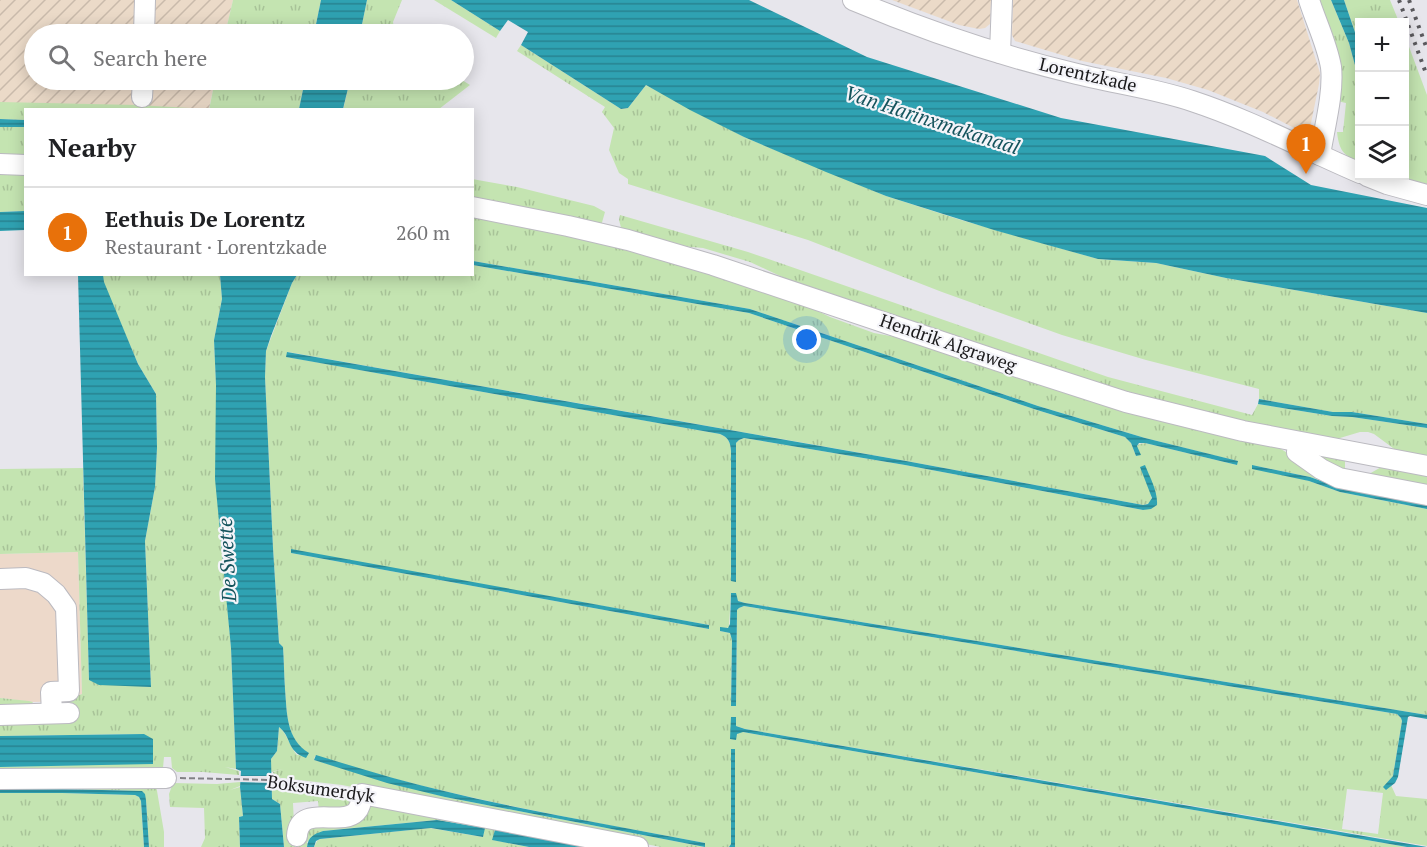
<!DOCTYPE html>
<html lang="en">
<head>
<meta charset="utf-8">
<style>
  body { margin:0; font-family:"PT Serif",serif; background:#f2f2f2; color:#202124 }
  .controls { position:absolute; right:18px; top:18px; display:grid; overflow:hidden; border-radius:0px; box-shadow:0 3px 15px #0003 }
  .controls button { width:54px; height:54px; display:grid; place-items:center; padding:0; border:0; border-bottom:2px solid #e0e0e0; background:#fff; color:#202124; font:30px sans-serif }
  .you { position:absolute; left:807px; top:340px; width:21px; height:21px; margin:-15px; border:4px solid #fff; border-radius:50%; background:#1a73e8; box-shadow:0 0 0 9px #1a73e833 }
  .badge { display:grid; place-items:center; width:39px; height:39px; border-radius:50%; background:#d93025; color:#fff; font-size:20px; font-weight:700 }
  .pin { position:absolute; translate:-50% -50px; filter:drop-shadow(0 2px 3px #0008) }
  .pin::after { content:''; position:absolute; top:32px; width:21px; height:18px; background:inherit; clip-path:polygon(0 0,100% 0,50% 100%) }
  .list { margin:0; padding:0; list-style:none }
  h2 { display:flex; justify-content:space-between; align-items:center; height:78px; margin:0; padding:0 24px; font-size:26px }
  h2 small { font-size:20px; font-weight:400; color:#757577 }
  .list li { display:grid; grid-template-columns:39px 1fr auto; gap:18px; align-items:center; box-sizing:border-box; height:90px; padding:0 24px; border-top:2px solid #e0e0e0 }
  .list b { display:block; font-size:22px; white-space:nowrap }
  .list p { margin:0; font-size:20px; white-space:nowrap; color:#757577 }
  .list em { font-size:20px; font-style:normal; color:#757577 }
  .icon { flex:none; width:33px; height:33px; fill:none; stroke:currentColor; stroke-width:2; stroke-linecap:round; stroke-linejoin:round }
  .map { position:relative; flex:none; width:1427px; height:847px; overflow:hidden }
  .search { position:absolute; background:#fff; box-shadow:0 3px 15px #0003; left:24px; top:24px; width:450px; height:66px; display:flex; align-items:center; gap:15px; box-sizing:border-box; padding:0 21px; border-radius:33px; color:#757577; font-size:22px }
  .panel { position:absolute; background:#fff; box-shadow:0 3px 15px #0003; left:24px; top:108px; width:450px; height:168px; border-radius:0px }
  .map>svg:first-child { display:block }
</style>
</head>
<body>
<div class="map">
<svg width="1427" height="847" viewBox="0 0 1427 847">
  <defs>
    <pattern id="industrial-furrows" width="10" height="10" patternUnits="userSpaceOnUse" patternTransform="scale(1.5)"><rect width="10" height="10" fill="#ebdac8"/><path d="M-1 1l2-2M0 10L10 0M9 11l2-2" fill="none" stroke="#c9baab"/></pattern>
    <pattern id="grass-tufts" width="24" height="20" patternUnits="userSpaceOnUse" patternTransform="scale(1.5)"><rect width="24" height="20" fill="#c4e4b1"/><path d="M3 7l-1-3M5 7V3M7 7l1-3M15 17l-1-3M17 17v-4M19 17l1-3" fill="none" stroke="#a8c398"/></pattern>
    <pattern id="water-rules" width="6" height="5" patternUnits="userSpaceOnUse" patternTransform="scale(1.5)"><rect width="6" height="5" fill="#2fa2b2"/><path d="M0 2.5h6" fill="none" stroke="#278390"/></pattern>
  </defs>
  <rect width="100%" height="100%" fill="#e7e6ec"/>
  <!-- commercial -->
  <polygon fill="#edd9ca" points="78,552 82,694 69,699 69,701 33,702 0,698 0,554"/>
  <!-- industrial -->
  <g fill="url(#industrial-furrows)">
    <polygon points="0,0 233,0 225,34 34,34 34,80 215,80 209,109 26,110 25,120 0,119"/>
    <polygon points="892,0 991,0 990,24 985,28 979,29 959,25"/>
    <polygon points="1013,0 1297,0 1320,73 1319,84 1311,123 1308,128 1303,130 1298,130 1263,112 1208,90 1166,78 1082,61 1015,41 1012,35"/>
  </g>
  <!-- grass -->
  <g fill="url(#grass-tufts)" fill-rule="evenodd">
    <polygon points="233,0 321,0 314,34 225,34"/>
    <polygon points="367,0 402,0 393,22 395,34 360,34"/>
    <polygon points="434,0 451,0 500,31 496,38"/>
    <path d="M 1316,0 L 1331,0 L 1349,43 L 1359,80 L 1359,162 C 1343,155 1339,150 1337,132 L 1343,132 L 1346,103 L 1337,101 Z"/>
    <polygon points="1344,0 1390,0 1399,22 1360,22 1359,44"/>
    <polygon points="1405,36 1427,95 1427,184 1396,176 1404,176"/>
    <polygon points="521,45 621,109 628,108 646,85 744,137 886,196 961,220 1098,259 1156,263 1226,278 1427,313 1427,424 1352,412 1333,412 1259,399 1259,389 1146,360 1062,335 942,292 808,240 628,184 628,179 619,173 609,150 614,128 602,112 605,107 517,51"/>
    <polygon points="215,80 305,80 299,109 209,110"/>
    <polygon points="350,80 462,80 470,85 439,109 343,110"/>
    <polygon points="0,102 137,105 207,109 26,110 25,120 0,119"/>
    <polygon points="0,127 25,127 25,158 0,156"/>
    <polygon points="0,171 25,172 25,211 0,212"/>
    <polygon points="472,179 517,187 594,206 605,212 601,226 473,199"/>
    <path d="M 473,215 L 626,248 L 791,298 L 830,317 L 874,333 L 912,340 L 1276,446 L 1330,479 L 1427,500 L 1427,505 L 1341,488 L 1310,477 L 1252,465 L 1309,481 L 1340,492 L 1427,509 L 1427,715 L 745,603 L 738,601 L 735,593 L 731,593 L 729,627 L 720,631 L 730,633 L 732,640 L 731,706 L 736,706 L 737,610 L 739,608 L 744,606 L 1397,714 L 1401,718 L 1402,721 L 1393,776 L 1384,787 L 1386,790 L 1391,785 L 1396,796 L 1427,799 L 1427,846 L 745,729 L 736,726 L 736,717 L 731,717 L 736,736 L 739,732 L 743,732 L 1407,847 L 735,847 L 734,749 L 731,749 L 731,844 L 729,847 L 661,847 L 342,785 L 273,777 L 273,772 L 283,769 L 271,772 L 271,759 L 277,751 L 279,727 C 287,733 290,747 297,755 L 308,753 C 286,739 287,713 285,689 C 284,675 284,661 283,647 L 279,643 L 273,548 L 265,377 L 266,351 L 292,283 L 297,275 L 472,274 L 473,265 L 749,313 L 1037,410 L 1125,437 L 1131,443 L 1136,456 L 1137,446 L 1139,444 L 1145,443 L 1237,465 L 1237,461 L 1145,438 L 1038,406 L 750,309 L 473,261 ZM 288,352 L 906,461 L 1143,505 C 1152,504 1152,500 1151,492 L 1157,505 L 1143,510 L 905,465 L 744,438 L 739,440 L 736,443 L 736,581 L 731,581 L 731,451 C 730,442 729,438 720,434 L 287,357 ZM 291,550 L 709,625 L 709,629 L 291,553 ZM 315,756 C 360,769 403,782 448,792 C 533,812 619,827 705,843 L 705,847 L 445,797 L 314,760 ZM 1347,789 L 1383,793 L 1378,834 L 1342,829 Z"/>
    <polygon points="620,215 748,252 1108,377 1252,415 1258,404 1332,416 1352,417 1427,428 1427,459 1401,454 1374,434 1368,432 1360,432 1330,441 1130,394 1004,354 793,282 750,262 703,248 669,245 622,231 619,220"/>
    <polygon points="103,275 220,275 222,299 214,340 225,576 231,648 236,769 225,767 239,771 239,775 203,772 177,772 172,768 171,757 164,757 163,768 158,772 0,775 0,767 153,763 144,734 0,736 0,721 70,704 69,699 82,694 78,552 0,554 0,469 83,468 89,680 151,687 145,541 155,487 157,448 156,394 138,364 103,282"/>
    <polygon points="1309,453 1345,460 1345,473"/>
    <polygon points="1383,466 1427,474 1427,492 1369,474"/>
    <polygon points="0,698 29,701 33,702 31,705 0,707"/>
    <polygon points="240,782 240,786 230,790 240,787 243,816 239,817 240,847 201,847 205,838 204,808 170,807 169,794 173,783 217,784"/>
    <polygon points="273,783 309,787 350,797 352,803 352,807 319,812 318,801 293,803 295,847 284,847 280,804 272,799 272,788 284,792 284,791 273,787"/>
    <polygon points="0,784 156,785 164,832 164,847 149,847 146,800 142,791 62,789 0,789"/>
    <polygon points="0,793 62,793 135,795 139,797 141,801 144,847 0,847"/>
    <polygon points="366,803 486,823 485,828 495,830 493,840 529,847 314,847 317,841 320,839 430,828 483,837 484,828 437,820 323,831 307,842 307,847 298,847 299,836 301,831"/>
  </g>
  <!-- water -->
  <g fill="url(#water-rules)">
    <polygon points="321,0 367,0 360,34 314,34"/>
    <polygon points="451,0 749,0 867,57 1061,118 1265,156 1311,185 1427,208 1427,313 1226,278 1156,263 1098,259 994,230 886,196 826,172 744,137 690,110 646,85 628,108 621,109 521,45 528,32 508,20 500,31"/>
    <polygon points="1331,0 1344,0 1359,44 1359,80 1349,43"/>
    <polygon points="305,80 350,80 343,109 299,109"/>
    <polygon points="0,119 25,120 25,127 0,127"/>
    <polygon points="25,211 25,230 0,231 0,212"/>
    <polygon points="473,261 750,309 1038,406 1145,438 1238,461 1237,465 1145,443 1139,443 1137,446 1141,455 1136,456 1131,443 1125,437 1037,410 749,313 473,265"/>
    <polygon points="78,275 103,275 104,282 138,364 156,394 157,448 155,487 145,541 151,687 99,685 89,680"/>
    <path d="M 220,275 L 297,275 L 292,283 L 271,336 L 266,351 L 265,377 L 273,548 L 279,643 L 283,647 C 284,661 284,675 285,689 C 287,713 286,739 309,753 L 306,758 C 286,751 292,737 279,727 L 277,751 L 271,759 L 272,799 L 280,804 L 284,847 L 240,847 L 239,817 L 243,816 L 240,787 L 241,771 L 236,769 L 231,648 L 215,479 L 216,385 L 214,340 L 222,299 Z"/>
    <path d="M 287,352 L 906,461 L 1143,505 L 1148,504 L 1152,498 L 1140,467 L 1145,465 C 1150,478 1158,491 1157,505 L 1151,509 L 1143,510 L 905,465 L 744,438 L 739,440 L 736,443 L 736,582 L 731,581 L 731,451 C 730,442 729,438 720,434 L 286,357 Z"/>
    <polygon points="1259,399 1333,412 1352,412 1427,424 1427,428 1352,417 1332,416 1258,404"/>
    <polygon points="1252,465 1310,477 1341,488 1427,505 1427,509 1340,492 1309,481 1252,469"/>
    <polygon points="291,549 709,625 709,629 291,553"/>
    <polygon points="731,593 736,593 738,601 745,603 1427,715 1427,719 1410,716 1408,717 1398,777 1395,783 1386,790 1383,787 1393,776 1402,721 1401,718 1397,714 744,606 739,608 737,610 736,706 731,706 732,640 730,633 720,631 720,627 728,628 730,624"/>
    <polygon points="731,717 736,717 736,726 745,729 1427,847 1407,847 743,732 737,734 736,740 730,739"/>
    <polygon points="144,734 153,739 153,764 0,767 0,736"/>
    <polygon points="731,749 735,749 735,847 729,847 731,844"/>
    <path d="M 316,755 C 358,768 401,781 444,791 C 530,812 618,826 705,843 L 705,847 L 445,797 L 387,783 L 314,760 Z"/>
    <polygon points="0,789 62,789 142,791 145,794 146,800 149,847 144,847 141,801 139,797 135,795 62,793 0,793"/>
    <path d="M 437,820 L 485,828 L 483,837 L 431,828 L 320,839 L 316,841 L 314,847 L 307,847 C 308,837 314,834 323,831 Z"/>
    <polygon points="498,828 602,847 529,847 492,840 495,830"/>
  </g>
  <!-- pier -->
  <polygon fill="#e7e6ec" points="240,776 272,776 272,783 240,782"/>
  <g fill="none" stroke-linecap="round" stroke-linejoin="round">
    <!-- minor casing -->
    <g stroke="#bbbac0" stroke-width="22">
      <g id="minor">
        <path d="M 853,0 C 924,30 998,55 1073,73 C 1112,83 1154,88 1192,101 C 1250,120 1304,149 1360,173"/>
        <path d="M 1309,0 C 1316,22 1327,44 1331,67 C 1334,93 1324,129 1320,155"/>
        <polyline points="144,34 145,0"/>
        <polyline points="1000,53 1002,0"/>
        <polyline points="142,97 143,80"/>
        <polyline points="0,164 26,165"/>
        <polyline points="1367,176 1387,184 1427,195"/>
        <polyline points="472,207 568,226 628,240 713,265 999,361 1126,402 1243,431 1427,466"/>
        <polyline points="1298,443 1297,452 1321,469 1339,478 1427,495"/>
        <polyline points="0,579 26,578 43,583 56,594 66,608 69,691 51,692 52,713"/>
        <polyline points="0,715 69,713"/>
        <polyline points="0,779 166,778"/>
        <path d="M 297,836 C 299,803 341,827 356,812 C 361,807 361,800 362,794 L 638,847"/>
      </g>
    </g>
    <!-- path -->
    <polyline stroke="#828185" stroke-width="2" stroke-dasharray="6 3" stroke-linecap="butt" points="180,778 272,780 306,783 345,790"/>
    <!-- minor -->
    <use href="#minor" stroke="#fff" stroke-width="20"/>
    <!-- rail -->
    <g stroke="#5b5a5e" stroke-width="4" stroke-dasharray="3 6" stroke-linecap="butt">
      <polyline points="1399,0 1427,76"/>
      <polyline points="1409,0 1427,49"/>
    </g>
  </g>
  <g text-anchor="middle" stroke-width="4.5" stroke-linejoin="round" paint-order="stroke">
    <!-- street labels -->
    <g font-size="18" fill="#1a191b" stroke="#f4f4f9">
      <text transform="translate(1088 75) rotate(13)" y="6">Lorentzkade</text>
      <text transform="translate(948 343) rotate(19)" y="6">Hendrik Algraweg</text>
      <text transform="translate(321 789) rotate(8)" y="6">Boksumerdyk</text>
    </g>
    <!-- water labels -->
    <g font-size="20" font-style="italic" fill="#14535c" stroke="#f4f4f9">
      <text transform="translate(932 120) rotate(18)" y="7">Van Harinxmakanaal</text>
      <text transform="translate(227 560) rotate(-93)" y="7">De Swette</text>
    </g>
  </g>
</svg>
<div class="controls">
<button>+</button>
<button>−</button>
<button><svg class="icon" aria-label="layers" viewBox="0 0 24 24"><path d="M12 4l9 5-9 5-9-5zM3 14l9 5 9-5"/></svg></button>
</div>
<div class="you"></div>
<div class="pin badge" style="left:1306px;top:174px;background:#e8710a">1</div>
<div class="search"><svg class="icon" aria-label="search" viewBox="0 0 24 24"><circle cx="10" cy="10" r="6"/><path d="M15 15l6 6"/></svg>Search here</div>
<section class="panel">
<h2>Nearby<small></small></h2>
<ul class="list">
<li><span class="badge" style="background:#e8710a">1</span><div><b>Eethuis De Lorentz</b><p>Restaurant · Lorentzkade</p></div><em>260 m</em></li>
</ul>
</section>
</div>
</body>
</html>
